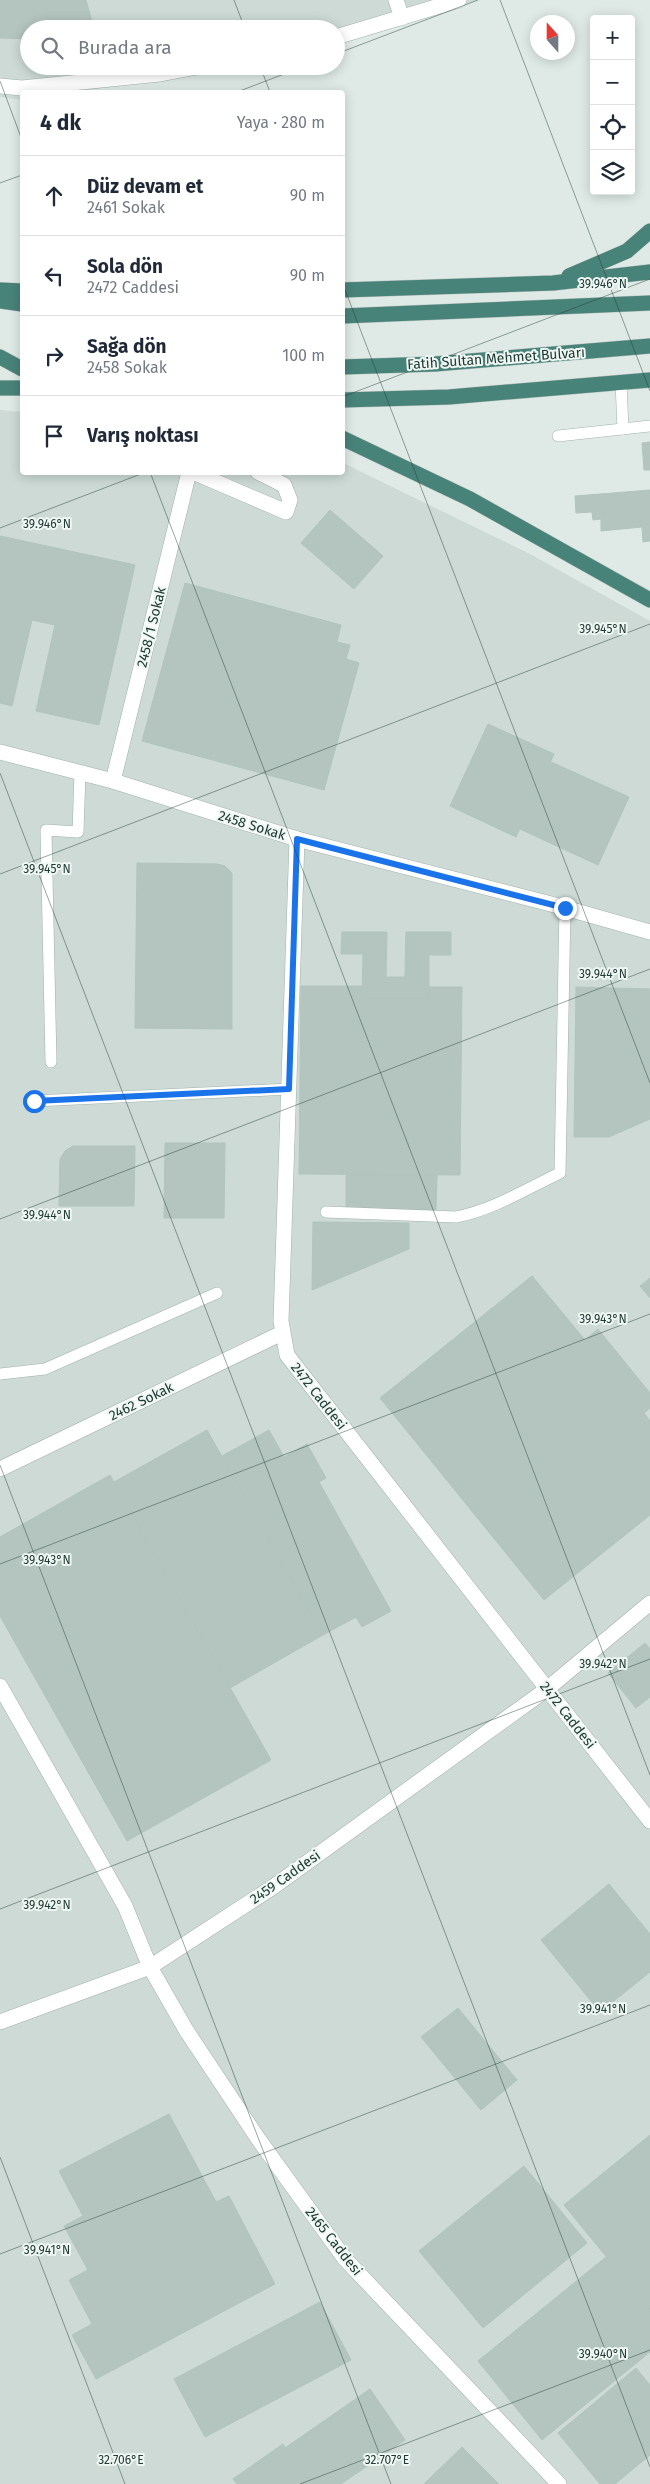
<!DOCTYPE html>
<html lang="tr">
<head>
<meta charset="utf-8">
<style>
  body { margin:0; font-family:"Fira Sans",sans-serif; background:#f6f6f7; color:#1f2937 }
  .controls { position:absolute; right:15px; top:15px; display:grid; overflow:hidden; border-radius:5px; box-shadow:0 2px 12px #0003 }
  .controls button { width:45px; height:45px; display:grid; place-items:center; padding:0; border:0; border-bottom:1px solid #e0e1e3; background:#fff; color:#1f2937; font:25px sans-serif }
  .compass { position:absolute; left:530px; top:15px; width:45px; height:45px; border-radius:50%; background:#fff; box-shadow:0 2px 12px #0003; rotate:339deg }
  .stop { position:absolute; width:15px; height:15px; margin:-11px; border:4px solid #1a73e8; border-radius:50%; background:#fff }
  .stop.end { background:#1a73e8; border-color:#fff; box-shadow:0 1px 5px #0008 }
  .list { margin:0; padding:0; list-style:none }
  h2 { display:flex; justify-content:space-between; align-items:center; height:65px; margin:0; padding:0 20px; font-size:21px }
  h2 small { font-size:16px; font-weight:400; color:#747a83 }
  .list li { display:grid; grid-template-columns:32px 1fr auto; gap:15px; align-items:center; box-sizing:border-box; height:80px; padding:0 20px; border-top:1px solid #e0e1e3 }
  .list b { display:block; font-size:19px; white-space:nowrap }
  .list p { margin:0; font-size:16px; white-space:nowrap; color:#747a83 }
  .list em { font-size:16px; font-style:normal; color:#747a83 }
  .icon { flex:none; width:28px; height:28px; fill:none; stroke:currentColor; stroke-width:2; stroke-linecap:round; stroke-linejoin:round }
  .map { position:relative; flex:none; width:650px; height:2484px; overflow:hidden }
  .search { position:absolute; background:#fff; box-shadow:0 2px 12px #0003; left:20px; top:20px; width:325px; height:55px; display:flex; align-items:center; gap:12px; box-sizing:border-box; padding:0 18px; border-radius:28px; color:#747a83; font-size:19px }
  .panel { position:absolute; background:#fff; box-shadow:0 2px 12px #0003; left:20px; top:90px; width:325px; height:385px; border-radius:5px }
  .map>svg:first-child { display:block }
</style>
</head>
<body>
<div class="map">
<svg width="650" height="2484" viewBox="0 0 650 2484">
  <rect width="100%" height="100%" fill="#dfeae6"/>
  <!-- built -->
  <g fill="#cddad5">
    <polygon points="0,0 479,0 336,41 336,29 29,29 29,66 246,66 76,92 22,92 22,100 0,97"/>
    <polygon points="0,410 22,412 22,472 342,472 343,463 530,554 650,621 650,2484 0,2484"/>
  </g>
  <!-- building -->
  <g fill="#b4c5bf" stroke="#b1c4bd">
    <polygon points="0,0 86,0 94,29 29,29 29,39 0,38"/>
    <polygon points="650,442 650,470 644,470 642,443"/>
    <polygon points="650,490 650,541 643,542 642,527 601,531 601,519 593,520 592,512 576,513 575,496"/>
    <polygon points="330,510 383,556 354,589 301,543"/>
    <polygon points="0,536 135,565 99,725 36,711 55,625 32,620 12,706 0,703"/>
    <polygon points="185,583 341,625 337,642 350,645 346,659 359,663 324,790 142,741"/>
    <polygon points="488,724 554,754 516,837 450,806"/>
    <polygon points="551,762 629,797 598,865 520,829"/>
    <polygon points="137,863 217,864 225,866 232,873 232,1029 135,1028"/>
    <polygon points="342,932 387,932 386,977 405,977 406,932 451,932 451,955 429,955 429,998 362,998 363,954 341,954"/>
    <polygon points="301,986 362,986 362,998 429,998 429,987 462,987 460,1175 299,1174"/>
    <polygon points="576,987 650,989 650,1119 609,1137 574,1137"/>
    <polygon points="165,1143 225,1143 224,1218 164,1218"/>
    <polygon points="73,1146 135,1146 134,1206 59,1206 60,1159 65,1151"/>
    <polygon points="346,1175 437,1175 436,1210 346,1210"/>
    <polygon points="313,1222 409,1223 409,1249 312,1290"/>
    <polygon points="532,1276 585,1340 598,1329 650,1393 650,1408 644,1413 650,1421 650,1515 544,1600 380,1398"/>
    <polygon points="650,1278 650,1298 640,1286"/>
    <polygon points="207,1430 323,1635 230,1688 114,1482"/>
    <polygon points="269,1430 284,1457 307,1444 326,1478 319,1482 391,1611 362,1627 356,1617 323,1635 222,1456"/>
    <polygon points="110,1475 271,1760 127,1841 0,1616 0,1537"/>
    <polygon points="645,1643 650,1649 650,1697 636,1708 608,1673"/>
    <polygon points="609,1884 650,1934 650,1972 600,2012 541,1940"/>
    <polygon points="458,2008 517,2080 481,2110 421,2037"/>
    <polygon points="169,2114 216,2202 229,2196 275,2284 96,2379 72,2335 92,2324 69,2280 88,2270 64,2226 83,2216 59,2171"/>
    <polygon points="650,2135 650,2310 564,2205"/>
    <polygon points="524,2166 587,2243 483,2328 419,2251"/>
    <polygon points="606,2257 650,2310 650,2352 542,2440 478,2361"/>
    <polygon points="320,2302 351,2360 205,2437 174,2379"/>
    <polygon points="636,2368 650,2385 650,2455 615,2484 600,2484 558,2433"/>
    <polygon points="370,2389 405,2440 341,2484 237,2484 233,2479 283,2444 285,2448"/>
    <polygon points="462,2447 499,2484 424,2484"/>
  </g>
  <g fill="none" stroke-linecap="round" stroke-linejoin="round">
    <!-- service casing -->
    <g stroke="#a2b2ad" stroke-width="12">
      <g id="service">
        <polyline points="621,383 623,429"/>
        <polyline points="558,436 650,426"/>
        <polyline points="51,1062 46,830 78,832 80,773"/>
        <polyline points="34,1101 289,1089"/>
        <path d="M 326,1212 L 456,1217 C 493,1210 526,1189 560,1173 L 565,908"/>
        <polyline points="0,1374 45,1369 217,1293"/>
      </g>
    </g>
    <!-- minor casing -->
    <g stroke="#a2b2ad" stroke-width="16">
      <g id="minor">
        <polyline points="396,0 402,18"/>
        <polyline points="336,37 459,0"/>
        <polyline points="0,86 22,88 160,74 203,66"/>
        <polyline points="193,472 286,512 290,500 284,485 258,472"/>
        <polyline points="0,752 113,781 297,839 551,904 650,932"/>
        <polyline points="113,781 189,472"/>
        <polyline points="297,839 281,1321 287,1355 650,1821"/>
        <polyline points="0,1469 282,1333"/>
        <polyline points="0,1686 125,1906 150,1967 186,2030 259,2140 345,2259 559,2484"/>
        <polyline points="0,2022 150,1967 273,1887 547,1689 650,1603"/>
      </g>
    </g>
    <!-- trunk casing -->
    <g stroke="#bcc4c2" stroke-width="16">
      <g id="trunk">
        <polyline points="569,276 627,251 650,231"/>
        <polyline points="0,290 22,291"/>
        <polyline points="342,290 553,283 650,272"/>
        <polyline points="0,301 22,304"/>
        <polyline points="342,316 650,303"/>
        <polyline points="0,357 22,369"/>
        <polyline points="342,367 435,364 650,346"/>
        <polyline points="0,388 22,388"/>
        <polyline points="342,400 449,397 650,380"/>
        <polyline points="342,438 470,499 650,600"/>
      </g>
    </g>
    <!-- service -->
    <use href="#service" stroke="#fff" stroke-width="11"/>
    <!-- minor -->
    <use href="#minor" stroke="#fff" stroke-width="15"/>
    <!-- trunk -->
    <use href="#trunk" stroke="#488379" stroke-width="15"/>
  </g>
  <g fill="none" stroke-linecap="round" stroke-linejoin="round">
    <!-- route -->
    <polyline stroke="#1a73e8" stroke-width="6" points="34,1101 289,1089 297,839 565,908"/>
  </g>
  <!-- ticks -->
  <path fill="none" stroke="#203a35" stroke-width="1" stroke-opacity="0.45" d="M 234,0 L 245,29M 500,0 L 650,391M 336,54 L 478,0M 260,66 L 270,92M 0,81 L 22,140M 237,92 L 305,66M 0,183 L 22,175M 342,282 L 650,1083M 342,397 L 650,279M 150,472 L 650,1775M 0,528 L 146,472M 0,773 L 650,2467M 0,874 L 650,624M 0,1219 L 650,969M 0,1465 L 391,2484M 0,1564 L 650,1314M 0,1909 L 650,1659M 0,2157 L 125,2484M 0,2254 L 650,2005M 300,2484 L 650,2350"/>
  <g text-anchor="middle" stroke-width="4" stroke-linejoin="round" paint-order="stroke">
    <!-- street labels -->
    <g font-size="14" fill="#203a35" stroke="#eff7f3">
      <text transform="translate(496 358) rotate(-4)" y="5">Fatih Sultan Mehmet Bulvarı</text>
      <text transform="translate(151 627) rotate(-76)" y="5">2458/1 Sokak</text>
      <text transform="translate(252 825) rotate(17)" y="5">2458 Sokak</text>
      <text transform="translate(319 1396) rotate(52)" y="5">2472 Caddesi</text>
      <text transform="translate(141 1401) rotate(-26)" y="5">2462 Sokak</text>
      <text transform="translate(568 1715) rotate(52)" y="5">2472 Caddesi</text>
      <text transform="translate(285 1877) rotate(-35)" y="5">2459 Caddesi</text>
      <text transform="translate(334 2241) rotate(52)" y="5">2465 Caddesi</text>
    </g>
  </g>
  <g font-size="12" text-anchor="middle" fill="#203a35" stroke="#eff7f3" stroke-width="4" stroke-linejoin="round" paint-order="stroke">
    <text x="603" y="288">39.946°N</text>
    <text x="47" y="528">39.946°N</text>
    <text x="603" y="633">39.945°N</text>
    <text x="47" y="873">39.945°N</text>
    <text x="603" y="978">39.944°N</text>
    <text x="47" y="1219">39.944°N</text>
    <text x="603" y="1323">39.943°N</text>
    <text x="47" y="1564">39.943°N</text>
    <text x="603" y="1668">39.942°N</text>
    <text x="47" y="1909">39.942°N</text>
    <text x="603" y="2013">39.941°N</text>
    <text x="47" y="2254">39.941°N</text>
    <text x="603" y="2358">39.940°N</text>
    <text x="121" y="2464">32.706°E</text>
    <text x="387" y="2464">32.707°E</text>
  </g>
</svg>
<div class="controls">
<button>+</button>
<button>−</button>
<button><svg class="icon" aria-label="locate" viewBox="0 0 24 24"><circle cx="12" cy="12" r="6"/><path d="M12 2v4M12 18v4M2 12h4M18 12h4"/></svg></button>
<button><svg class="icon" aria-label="layers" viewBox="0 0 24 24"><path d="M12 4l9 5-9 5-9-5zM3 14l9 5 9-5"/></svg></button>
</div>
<svg class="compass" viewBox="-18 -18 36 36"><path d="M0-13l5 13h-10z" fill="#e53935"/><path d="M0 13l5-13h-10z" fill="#747a83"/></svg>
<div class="stop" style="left:34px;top:1101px"></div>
<div class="stop end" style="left:565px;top:908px"></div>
<div class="search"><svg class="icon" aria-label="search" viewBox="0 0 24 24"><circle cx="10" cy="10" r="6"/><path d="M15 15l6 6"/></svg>Burada ara</div>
<section class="panel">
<h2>4 dk<small>Yaya · 280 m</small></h2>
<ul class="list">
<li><svg class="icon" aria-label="ahead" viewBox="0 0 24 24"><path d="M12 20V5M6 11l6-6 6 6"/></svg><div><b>Düz devam et</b><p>2461 Sokak</p></div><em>90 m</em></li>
<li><svg class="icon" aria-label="left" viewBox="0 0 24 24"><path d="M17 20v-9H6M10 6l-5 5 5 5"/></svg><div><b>Sola dön</b><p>2472 Caddesi</p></div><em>90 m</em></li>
<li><svg class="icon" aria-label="right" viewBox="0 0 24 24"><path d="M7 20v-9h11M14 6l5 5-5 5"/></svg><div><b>Sağa dön</b><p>2458 Sokak</p></div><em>100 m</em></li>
<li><svg class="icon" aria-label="arrive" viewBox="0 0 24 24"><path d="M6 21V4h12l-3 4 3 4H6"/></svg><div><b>Varış noktası</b></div></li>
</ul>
</section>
</div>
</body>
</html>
